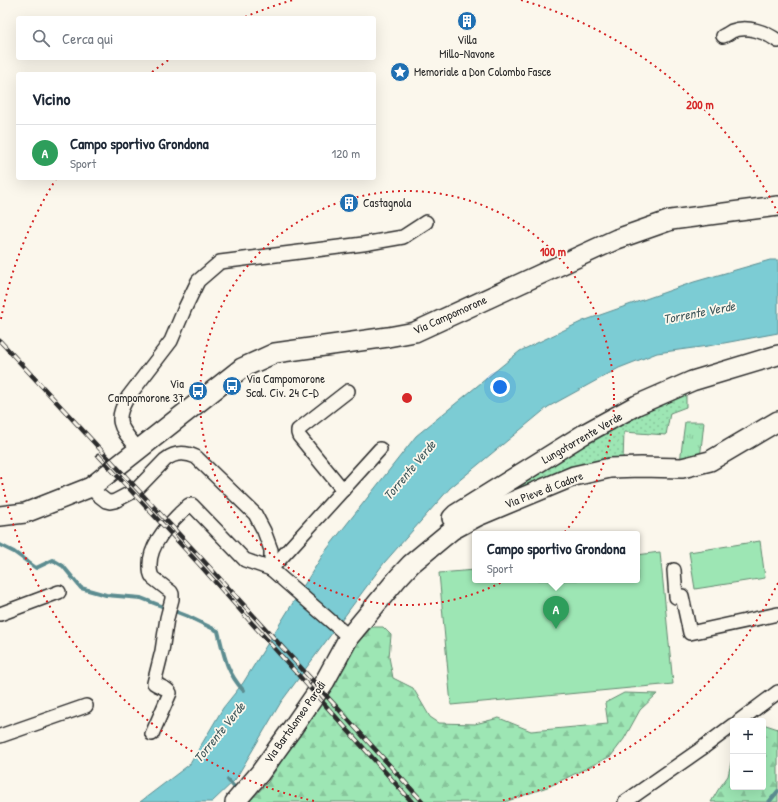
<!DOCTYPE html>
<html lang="it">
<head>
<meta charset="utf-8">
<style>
  body { margin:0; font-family:"Patrick Hand",sans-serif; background:#f6f6f7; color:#1f2937 }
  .controls { position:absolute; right:12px; bottom:12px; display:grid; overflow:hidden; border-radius:4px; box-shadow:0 4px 16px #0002 }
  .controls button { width:36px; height:36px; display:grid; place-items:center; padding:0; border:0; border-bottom:1px solid #e0e1e3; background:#fff; color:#1f2937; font:20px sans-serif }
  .you { position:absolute; left:500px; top:387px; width:14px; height:14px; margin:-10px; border:3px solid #fff; border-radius:50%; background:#1a73e8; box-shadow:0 0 0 6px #1a73e833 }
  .badge { display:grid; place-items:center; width:26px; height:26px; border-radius:50%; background:#1a73e8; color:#fff; font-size:13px; font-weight:700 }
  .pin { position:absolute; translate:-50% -33px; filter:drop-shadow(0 1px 2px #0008) }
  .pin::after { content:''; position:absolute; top:21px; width:14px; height:12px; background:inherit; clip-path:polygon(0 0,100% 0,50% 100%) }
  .popup { position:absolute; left:472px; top:531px; width:168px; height:52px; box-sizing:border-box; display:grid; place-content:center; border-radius:4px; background:#fff; filter:drop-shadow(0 1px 3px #0005); font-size:13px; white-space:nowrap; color:#747a83 }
  .popup b { font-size:15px; color:#1f2937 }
  .popup::after { content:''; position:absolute; left:50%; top:100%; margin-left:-8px; border:8px solid transparent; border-top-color:#fff }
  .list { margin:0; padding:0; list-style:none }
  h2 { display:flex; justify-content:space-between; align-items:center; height:52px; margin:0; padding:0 16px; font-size:17px }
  h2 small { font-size:13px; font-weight:400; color:#747a83 }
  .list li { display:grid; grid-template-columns:26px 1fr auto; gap:12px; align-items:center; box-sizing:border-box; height:56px; padding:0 16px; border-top:1px solid #e0e1e3 }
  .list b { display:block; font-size:15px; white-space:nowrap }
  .list p { margin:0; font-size:13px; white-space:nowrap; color:#747a83 }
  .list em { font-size:13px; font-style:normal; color:#747a83 }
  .icon { flex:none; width:22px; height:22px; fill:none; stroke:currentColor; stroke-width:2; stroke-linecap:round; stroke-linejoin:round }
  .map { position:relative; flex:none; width:778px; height:802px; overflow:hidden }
  .search { position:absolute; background:#fff; box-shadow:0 4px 16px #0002; left:16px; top:16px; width:360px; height:44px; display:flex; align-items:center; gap:10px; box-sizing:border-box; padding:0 14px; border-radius:4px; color:#747a83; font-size:15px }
  .panel { position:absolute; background:#fff; box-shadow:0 4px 16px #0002; left:16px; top:72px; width:360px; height:108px; border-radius:4px }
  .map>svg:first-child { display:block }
</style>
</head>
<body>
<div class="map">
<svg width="778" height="802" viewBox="0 0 778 802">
  <defs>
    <pattern id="grass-dots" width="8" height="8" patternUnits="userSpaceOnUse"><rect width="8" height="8" fill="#9de6b4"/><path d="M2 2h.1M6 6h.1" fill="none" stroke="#87c59b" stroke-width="1.8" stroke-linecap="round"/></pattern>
    <pattern id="forest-firs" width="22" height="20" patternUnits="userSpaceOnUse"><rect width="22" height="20" fill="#9de6b4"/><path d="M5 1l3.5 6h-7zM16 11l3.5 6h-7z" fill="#87c59b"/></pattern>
    <pattern id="park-tufts" width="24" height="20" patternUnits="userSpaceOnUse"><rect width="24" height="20" fill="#9de6b4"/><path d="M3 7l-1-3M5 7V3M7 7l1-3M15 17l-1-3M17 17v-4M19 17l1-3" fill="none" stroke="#87c59b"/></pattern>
  </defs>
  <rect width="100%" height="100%" fill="#fbf7ec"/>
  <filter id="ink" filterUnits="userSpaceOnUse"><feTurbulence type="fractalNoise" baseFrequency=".025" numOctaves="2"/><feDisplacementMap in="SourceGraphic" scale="8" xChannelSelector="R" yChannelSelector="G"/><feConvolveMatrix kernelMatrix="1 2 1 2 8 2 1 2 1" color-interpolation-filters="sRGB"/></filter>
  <g filter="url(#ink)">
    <!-- grass -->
    <polygon fill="url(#grass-dots)" stroke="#648870" points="686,391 686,407 670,413 666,435 624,432 623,462 476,512 579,441"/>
    <!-- forest -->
    <g fill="url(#forest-firs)" stroke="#648870">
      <polygon points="372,627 383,627 391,635 389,657 393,678 413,688 430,717 439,723 475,724 499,718 531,731 608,724 605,703 624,693 657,694 640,710 624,739 611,756 550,786 505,802 249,802 268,782 357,643"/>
      <polygon points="763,724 778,729 778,802 711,802 718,790 728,776 733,754 733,787 763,787"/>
    </g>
    <!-- park -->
    <polygon fill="url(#park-tufts)" stroke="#648870" points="685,422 704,422 700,459 680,463 683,437"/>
    <!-- pitch -->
    <g fill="#9de6b4" stroke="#648870">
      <polygon points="760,541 765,578 695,589 689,552"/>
      <polygon points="660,552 673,684 451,705 439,573 475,570 475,580 637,580 637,555"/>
    </g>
    <!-- water -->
    <polygon fill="#7bccd4" stroke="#5b8c90" points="770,260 778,260 778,333 708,346 657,353 619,368 548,407 450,488 384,563 281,702 235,780 212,802 140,802 190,764 223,708 243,683 324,553 416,436 520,351 583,321 694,282"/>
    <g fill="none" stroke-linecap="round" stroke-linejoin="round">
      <!-- stream -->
      <g stroke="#5b8c90" stroke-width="4">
        <path d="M 0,545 L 14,552 L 36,568 L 53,560 L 63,566 L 81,588 L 106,595 L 141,598 L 187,616 L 218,631 C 224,655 226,671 243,690"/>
        <polyline points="228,780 238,791"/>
        <polyline points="769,802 778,791"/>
      </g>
      <!-- street casing -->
      <g stroke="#2b2b2b" stroke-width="16">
        <g id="street">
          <path d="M 723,36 C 726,35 729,33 732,31 C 747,25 766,32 778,41"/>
          <path d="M 138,449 C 122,429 112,422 128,397 L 171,341 L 185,308 L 198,281 L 220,262 L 363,244 L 403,237 L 426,222"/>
          <path d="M 91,487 L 97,494 L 106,501 L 110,502 L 115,501 L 136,490 L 165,460 C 175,452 185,452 196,457 L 255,514 L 264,531 L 271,550 L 271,569 L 349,637"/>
          <polyline points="343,490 299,436 298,433 298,430 348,391"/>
          <polyline points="271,569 380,449"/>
          <polyline points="674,570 676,597 682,596 690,633 778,614"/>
          <polyline points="0,614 59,592"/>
          <polyline points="739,721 778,692"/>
          <path d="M 152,734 L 170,693 C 167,687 159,687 154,683 L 162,651 L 167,618 L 172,599 L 172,594 L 171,592 L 153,578 C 150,574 150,571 150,566 C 149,543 173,519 189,505 L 192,505 L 245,560 L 271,569"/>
          <polyline points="0,736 86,706"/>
          <polyline points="625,802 701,749 733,725"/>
        </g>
      </g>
      <!-- secondary casing -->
      <g stroke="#2b2b2b" stroke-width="22">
        <g id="secondary">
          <polyline points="0,516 25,513 91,487 242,368 275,353 388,337 415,332 617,239 671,220 778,206"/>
          <polyline points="452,518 456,514 584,434 637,405 692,381 778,355"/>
          <polyline points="235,802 260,773 291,730 325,681 349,637 398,578 411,564 452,530 478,516 574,476 610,468 641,467 682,468 710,461 778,421"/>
        </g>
      </g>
      <!-- street -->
      <use href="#street" stroke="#fbf7ec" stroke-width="13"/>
      <!-- secondary -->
      <use href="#secondary" stroke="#fbf7ec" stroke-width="19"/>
      <!-- rail casing -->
      <g stroke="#2b2b2b" stroke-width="4.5">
        <g id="rail">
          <polyline points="0,341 202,559 423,802"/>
          <polyline points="98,455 199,564 412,802"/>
        </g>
      </g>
      <!-- rail -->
      <use href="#rail" stroke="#fbf7ec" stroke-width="3" stroke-dasharray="9" stroke-linecap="butt"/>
    </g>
  </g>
  <!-- distance rings -->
  <g fill="none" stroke="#d62828" stroke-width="2" stroke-dasharray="2 4">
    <circle cx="407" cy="398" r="207"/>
    <path d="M778 583A414 414 0 0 1 500 801M314 801A414 414 0 0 1 1 477M1 319A414 414 0 0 1 56 179M152 72A414 414 0 0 1 170 59M245 17A414 414 0 0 1 293 0M521 0A414 414 0 0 1 778 213"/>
  </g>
  <!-- icons -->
  <defs>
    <g id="building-disc" transform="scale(1)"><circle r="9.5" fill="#1f6fb2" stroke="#fbf7ec"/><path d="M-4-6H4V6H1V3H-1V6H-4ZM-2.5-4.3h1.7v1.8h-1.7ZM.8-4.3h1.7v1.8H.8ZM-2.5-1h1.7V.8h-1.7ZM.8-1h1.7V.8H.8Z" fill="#fff"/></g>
    <g id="sight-disc" transform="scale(1)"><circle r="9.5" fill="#1f6fb2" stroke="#fbf7ec"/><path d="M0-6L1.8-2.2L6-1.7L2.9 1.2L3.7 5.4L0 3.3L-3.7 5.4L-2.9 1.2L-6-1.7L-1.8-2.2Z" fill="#fff"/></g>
    <g id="bus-disc" transform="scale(1)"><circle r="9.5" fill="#1f6fb2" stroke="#fbf7ec"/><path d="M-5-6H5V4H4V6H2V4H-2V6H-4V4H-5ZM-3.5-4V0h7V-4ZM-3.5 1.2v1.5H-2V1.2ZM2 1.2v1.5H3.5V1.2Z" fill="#fff"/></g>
  </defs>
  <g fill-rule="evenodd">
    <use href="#building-disc" x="467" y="21"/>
    <use href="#sight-disc" x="400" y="72"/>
    <use href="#building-disc" x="349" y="203"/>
    <use href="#bus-disc" x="232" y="386"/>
    <use href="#bus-disc" x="198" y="391"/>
  </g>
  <g text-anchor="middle" stroke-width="3.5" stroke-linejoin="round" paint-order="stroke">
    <!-- poi labels -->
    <g font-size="12" fill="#2b2b2b" stroke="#fbf7ec" text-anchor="start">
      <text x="467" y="44" text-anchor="middle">Villa<tspan x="467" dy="14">Millo-Navone</tspan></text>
      <text x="414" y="76">Memoriale a Don Colombo Fasce</text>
      <text x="363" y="207">Castagnola</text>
      <text x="246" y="383">Via Campomorone<tspan x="246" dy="14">Scal. Civ. 24 C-D</tspan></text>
      <text x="184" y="388" text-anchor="end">Via<tspan x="184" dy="14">Campomorone 37</tspan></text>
    </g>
    <!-- street labels -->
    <g font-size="12" fill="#2b2b2b" stroke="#fbf7ec">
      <text transform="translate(450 315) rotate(-24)" y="4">Via Campomorone</text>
      <text transform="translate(582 438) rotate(-30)" y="4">Lungotorrente Verde</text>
      <text transform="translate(544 490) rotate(-21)" y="4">Via Pieve di Cadore</text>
      <text transform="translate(295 722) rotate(-55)" y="4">Via Bartolomeo Parodi</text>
    </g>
    <!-- water labels -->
    <g font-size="13" font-style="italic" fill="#435b5e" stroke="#fbf7ec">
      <text transform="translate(699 312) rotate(-11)" y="5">Torrente Verde</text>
      <text transform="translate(409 470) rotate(-50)" y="5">Torrente Verde</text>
      <text transform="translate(219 732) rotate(-51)" y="5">Torrente Verde</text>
    </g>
  </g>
  <circle cx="407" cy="398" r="6" fill="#d62828" stroke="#fbf7ec" stroke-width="2"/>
  <g font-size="12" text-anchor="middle" font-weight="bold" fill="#d62828" stroke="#fbf7ec" stroke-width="3.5" stroke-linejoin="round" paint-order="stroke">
    <text x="700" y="109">200 m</text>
    <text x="553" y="256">100 m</text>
  </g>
</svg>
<div class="controls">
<button>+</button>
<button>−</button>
</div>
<div class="you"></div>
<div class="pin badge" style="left:556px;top:629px;background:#2e9e5b">A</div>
<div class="popup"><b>Campo sportivo Grondona</b>Sport</div>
<div class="search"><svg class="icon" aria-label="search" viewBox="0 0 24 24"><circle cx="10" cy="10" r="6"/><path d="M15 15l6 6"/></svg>Cerca qui</div>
<section class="panel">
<h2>Vicino<small></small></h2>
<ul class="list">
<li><span class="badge" style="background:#2e9e5b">A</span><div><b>Campo sportivo Grondona</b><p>Sport</p></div><em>120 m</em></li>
</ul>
</section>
</div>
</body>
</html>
